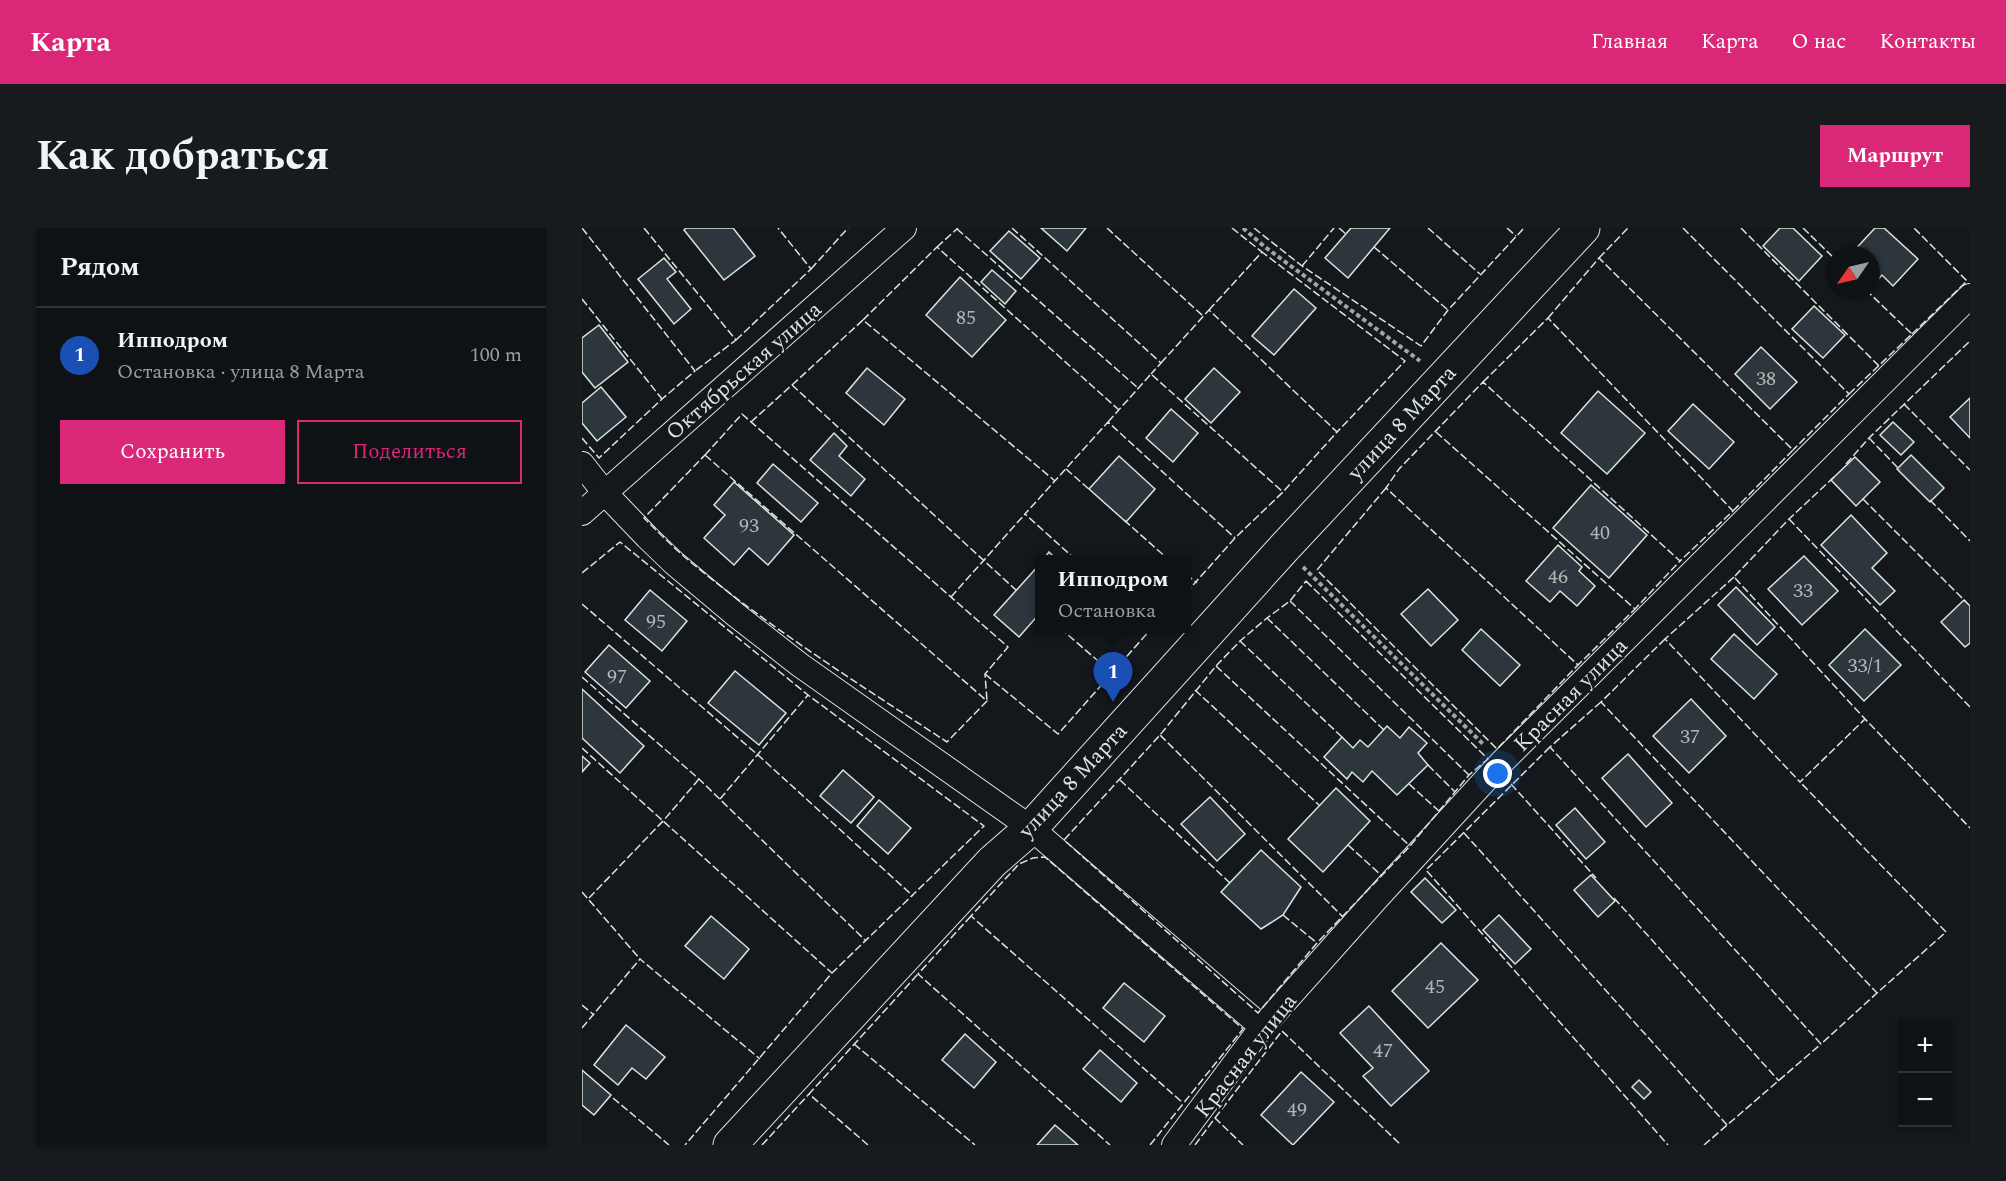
<!DOCTYPE html>
<html lang="ru">
<head>
<meta charset="utf-8">
<style>
  body { margin:0; font-family:Spectral,serif; background:#181b1e; color:#f1f3f6 }
  .controls { position:absolute; right:18px; bottom:18px; display:grid; overflow:hidden; border-radius:0px; box-shadow:0 2px 4px #0004 }
  .controls button { width:54px; height:54px; display:grid; place-items:center; padding:0; border:0; border-bottom:2px solid #2f3234; background:#0f1215; color:#f1f3f6; font:30px sans-serif }
  .compass { position:absolute; left:1244px; top:18px; width:54px; height:54px; border-radius:50%; background:#0f1215; box-shadow:0 2px 4px #0004; rotate:236deg }
  .you { position:absolute; left:916px; top:546px; width:21px; height:21px; margin:-15px; border:4px solid #fff; border-radius:50%; background:#1a73e8; box-shadow:0 0 0 9px #1a73e833 }
  .badge { display:grid; place-items:center; width:39px; height:39px; border-radius:50%; background:#db2777; color:#fff; font-size:20px; font-weight:700 }
  .pin { position:absolute; translate:-50% -50px; filter:drop-shadow(0 2px 3px #0008) }
  .pin::after { content:''; position:absolute; top:32px; width:21px; height:18px; background:inherit; clip-path:polygon(0 0,100% 0,50% 100%) }
  .popup { position:absolute; left:453px; top:327px; width:156px; height:78px; box-sizing:border-box; display:grid; place-content:center; border-radius:0px; background:#0f1215; filter:drop-shadow(0 2px 4px #0005); font-size:20px; white-space:nowrap; color:#9b9ea0 }
  .popup b { font-size:22px; color:#f1f3f6 }
  .popup::after { content:''; position:absolute; left:50%; top:100%; margin-left:-12px; border:12px solid transparent; border-top-color:#0f1215 }
  .list { margin:0; padding:0; list-style:none }
  h2 { display:flex; justify-content:space-between; align-items:center; height:78px; margin:0; padding:0 24px; font-size:26px }
  h2 small { font-size:20px; font-weight:400; color:#9b9ea0 }
  .list li { display:grid; grid-template-columns:39px 1fr auto; gap:18px; align-items:center; box-sizing:border-box; height:96px; padding:0 24px; border-top:2px solid #2f3234 }
  .list b { display:block; font-size:22px; white-space:nowrap }
  .list p { margin:0; font-size:20px; white-space:nowrap; color:#9b9ea0 }
  .list em { font-size:20px; font-style:normal; color:#9b9ea0 }
  .actions { display:flex; gap:12px; padding:18px 24px }
  .actions a { flex:1; padding:14px 0; border:2px solid #db2777; border-radius:0px; text-align:center; font-size:21px; color:#db2777 }
  .actions .main { background:#db2777; color:#fff }
  .map { position:relative; flex:none; width:1388px; height:917px; overflow:hidden; border-radius:0px }
  header { display:flex; align-items:center; gap:36px; box-sizing:border-box; height:84px; padding:0 30px; background:#db2777; color:#fff }
  header strong { font-size:28px }
  nav { display:flex; gap:33px; margin-inline-start:auto; font-size:21px }
  .intro { display:flex; align-items:center; justify-content:space-between; box-sizing:border-box; height:144px; padding:0 36px }
  h1 { margin:0; font-size:42px }
  .button { padding:15px 27px; border-radius:0px; background:#db2777; color:#fff; font-size:21px; font-weight:700 }
  main { display:flex; gap:36px; padding:0 36px }
  aside { flex:1; background:#0f1215; border-radius:0px; box-shadow:0 2px 4px #0004 }
  .map>svg:first-child { display:block }
</style>
</head>
<body>
<header>
<strong>Карта</strong>
<nav><a>Главная</a><a>Карта</a><a>О нас</a><a>Контакты</a></nav>
</header>
<div class="intro"><h1>Как добраться</h1><a class="button">Маршрут</a></div>
<main>
<aside>
<h2>Рядом<small></small></h2>
<ul class="list">
<li><span class="badge" style="background:#1a4fb4">1</span><div><b>Ипподром</b><p>Остановка · улица 8 Марта</p></div><em>100 m</em></li>
</ul>
<div class="actions"><a class="main">Сохранить</a><a>Поделиться</a></div>
</aside>
<div class="map">
<svg width="1388" height="917" viewBox="0 0 1388 917">
  <rect width="100%" height="100%" fill="#14181c"/>
  <!-- building -->
  <g fill="#2c363c" stroke="#d8e6dc" stroke-width="1.5">
    <polygon points="104,0 151,0 173,28 142,52 102,2"/>
    <polygon points="459,0 504,0 485,23"/>
    <polygon points="769,0 808,0 766,50 743,30"/>
    <polygon points="1198,0 1211,0 1240,28 1217,53 1181,18"/>
    <polygon points="1293,0 1302,0 1336,31 1311,58 1300,47 1294,54 1289,49 1289,27 1268,27"/>
    <polygon points="427,3 458,30 439,51 408,23"/>
    <polygon points="82,30 94,44 85,51 109,81 92,96 56,51"/>
    <polygon points="410,42 434,63 423,76 399,54"/>
    <polygon points="378,49 424,92 390,129 344,87"/>
    <polygon points="712,61 734,80 692,127 670,108"/>
    <polygon points="1232,78 1263,107 1241,130 1210,101"/>
    <polygon points="17,97 46,134 13,160 0,144 0,110"/>
    <polygon points="1179,119 1215,154 1188,181 1153,146"/>
    <polygon points="285,140 323,171 302,197 264,165"/>
    <polygon points="632,140 658,164 629,195 603,171"/>
    <polygon points="19,159 44,189 15,213 0,195 0,175"/>
    <polygon points="1016,163 1063,205 1025,246 979,205"/>
    <polygon points="1388,170 1388,210 1368,189"/>
    <polygon points="1111,176 1152,214 1127,241 1086,203"/>
    <polygon points="589,181 616,205 591,234 564,210"/>
    <polygon points="1311,194 1332,214 1319,227 1298,207"/>
    <polygon points="252,205 265,218 257,228 283,251 269,268 228,232"/>
    <polygon points="1329,227 1362,260 1348,274 1315,241"/>
    <polygon points="537,228 573,261 544,294 507,261"/>
    <polygon points="1273,229 1298,254 1274,278 1249,252"/>
    <polygon points="191,236 236,275 219,294 175,255"/>
    <polygon points="152,254 212,307 186,337 167,320 152,337 122,310 143,287 132,277"/>
    <polygon points="1009,257 1065,307 1027,350 971,300"/>
    <polygon points="1269,287 1305,325 1290,340 1313,363 1298,377 1239,317"/>
    <polygon points="976,317 1000,339 997,343 1013,358 995,378 978,363 968,374 944,353"/>
    <polygon points="467,324 475,332 461,332"/>
    <polygon points="1222,328 1256,363 1220,397 1186,361"/>
    <polygon points="458,336 458,385 437,409 412,387"/>
    <polygon points="1154,359 1193,399 1175,417 1136,377"/>
    <polygon points="846,361 876,392 849,418 819,386"/>
    <polygon points="68,362 105,393 80,423 43,392"/>
    <polygon points="1382,372 1388,378 1388,415 1383,419 1359,394"/>
    <polygon points="899,401 938,437 918,458 880,422"/>
    <polygon points="1283,401 1319,437 1282,473 1247,437"/>
    <polygon points="1152,406 1195,446 1172,471 1129,431"/>
    <polygon points="27,417 68,453 44,480 3,444"/>
    <polygon points="153,443 204,485 177,517 126,475"/>
    <polygon points="0,461 62,518 38,545 0,510"/>
    <polygon points="1109,471 1144,508 1107,545 1071,508"/>
    <polygon points="805,498 818,510 827,499 845,515 836,525 846,537 815,567 790,543 781,554 770,544 765,551 742,529 760,509 771,520 778,512 786,519"/>
    <polygon points="1046,526 1090,575 1064,599 1020,550"/>
    <polygon points="0,528 8,535 0,544"/>
    <polygon points="261,542 292,569 269,595 238,568"/>
    <polygon points="754,560 788,593 741,644 706,611"/>
    <polygon points="628,569 663,606 635,633 599,596"/>
    <polygon points="297,572 329,600 306,626 275,598"/>
    <polygon points="993,580 1023,614 1004,631 974,597"/>
    <polygon points="679,622 719,659 701,687 679,701 639,664"/>
    <polygon points="1009,647 1033,673 1016,689 992,662"/>
    <polygon points="843,650 874,682 860,695 829,664"/>
    <polygon points="917,687 949,721 933,736 901,702"/>
    <polygon points="129,688 167,721 142,751 103,718"/>
    <polygon points="859,715 896,752 846,800 810,763"/>
    <polygon points="542,755 583,788 562,814 521,780"/>
    <polygon points="787,778 847,843 809,878 781,848 791,840 758,805"/>
    <polygon points="44,797 83,829 64,851 50,840 36,857 12,837"/>
    <polygon points="383,806 414,834 392,860 360,832"/>
    <polygon points="518,822 555,855 539,874 501,841"/>
    <polygon points="0,842 29,867 12,887 0,877"/>
    <polygon points="719,844 752,874 711,917 679,887"/>
    <polygon points="1057,852 1069,864 1062,871 1050,859"/>
    <polygon points="473,897 496,917 455,917"/>
  </g>
  <g fill="none" stroke-linecap="round" stroke-linejoin="round">
    <!-- street casing -->
    <g stroke="#d8e6dc" stroke-width="26">
      <g id="street">
        <polyline points="0,236 22,264 65,309 92,335 154,387 218,437 449,600 680,799"/>
        <polyline points="0,285 322,0"/>
        <polyline points="592,917 680,799 795,670 919,535 1388,68"/>
      </g>
    </g>
    <!-- primary casing -->
    <g stroke="#d8e6dc" stroke-width="35">
      <polyline id="primary" points="148,917 410,634 449,600 702,320 1001,0"/>
    </g>
    <!-- path -->
    <g stroke="#9da8a2" stroke-width="4" stroke-dasharray="4.5 3" stroke-linecap="butt">
      <polyline points="661,0 683,19 838,133"/>
      <polyline points="721,339 902,517"/>
    </g>
    <!-- street -->
    <use href="#street" stroke="#14181c" stroke-width="24"/>
    <!-- primary -->
    <use href="#primary" stroke="#14181c" stroke-width="33"/>
    <!-- fence -->
    <g stroke="#d8e6dc" stroke-width="1.5" stroke-dasharray="8 3" stroke-linecap="butt">
      <polyline points="0,0 113,143 80,171 17,230 0,210"/>
      <polyline points="62,0 154,112 113,143"/>
      <polyline points="430,0 579,135 569,146"/>
      <polyline points="525,0 621,88"/>
      <polyline points="650,0 680,24"/>
      <polyline points="672,0 720,38 839,118 866,82 942,0"/>
      <polyline points="757,0 764,6"/>
      <polyline points="846,0 898,46"/>
      <polyline points="925,0 934,8"/>
      <polyline points="1101,0 1267,166 1211,222"/>
      <polyline points="1159,0 1297,138"/>
      <polyline points="1221,0 1253,31"/>
      <polyline points="375,1 556,160"/>
      <polyline points="355,19 376,0"/>
      <polyline points="792,19 866,82"/>
      <polyline points="1017,30 1046,0"/>
      <polyline points="720,38 752,0"/>
      <polyline points="229,41 266,0"/>
      <polyline points="0,71 80,171"/>
      <polyline points="627,82 680,24 823,133 755,204"/>
      <polyline points="966,90 1017,30 1211,222 1151,283"/>
      <polyline points="281,92 355,19 537,182"/>
      <polyline points="1330,106 1385,53 1332,0"/>
      <polyline points="154,112 229,41 196,0"/>
      <polyline points="579,135 627,82 755,204 701,264"/>
      <polyline points="901,154 966,90 1151,283 1098,333"/>
      <polyline points="210,157 281,92 473,253"/>
      <polyline points="1267,166 1330,106 1285,63"/>
      <polyline points="1322,176 1388,242"/>
      <polyline points="169,194 210,157 434,362"/>
      <polyline points="526,194 569,146 701,264 653,310 604,365"/>
      <polyline points="854,204 1053,381 1098,333 901,154 817,241 804,260 996,437 1053,381"/>
      <polyline points="1287,210 1318,242"/>
      <path d="M 123,227 L 405,473 L 365,514 C 280,458 194,404 116,340 C 97,325 79,307 62,290 Z"/>
      <polyline points="123,227 160,186 426,419 403,446 405,473"/>
      <polyline points="1264,236 1287,210 1388,113"/>
      <polyline points="484,241 508,262"/>
      <polyline points="1252,249 1207,291 1152,349 1283,491 1388,600"/>
      <polyline points="804,260 735,342 915,521 996,437"/>
      <polyline points="1281,271 1384,374"/>
      <polyline points="1348,272 1388,313"/>
      <polyline points="1207,291 1388,479"/>
      <polyline points="542,292 587,332"/>
      <polyline points="494,332 443,286 526,194 653,310"/>
      <polyline points="0,345 38,314 226,467 402,598 250,745 103,917"/>
      <polyline points="604,346 615,355"/>
      <polyline points="1152,349 1083,411 1218,554 1283,491"/>
      <polygon points="724,353 906,531 887,547 828,618 735,715 676,785 482,612 578,507 634,438 658,413 685,390 708,373"/>
      <polyline points="369,369 443,286"/>
      <polyline points="708,373 887,547"/>
      <polyline points="0,376 176,527 331,668"/>
      <polyline points="685,390 802,502"/>
      <polyline points="478,400 530,445"/>
      <polyline points="1083,411 1019,474 1295,765 1364,704 1218,554"/>
      <polyline points="658,413 760,509"/>
      <polyline points="634,438 828,618"/>
      <polyline points="403,446 476,506 570,400"/>
      <polyline points="0,449 117,551 283,712"/>
      <polyline points="613,462 737,577"/>
      <polyline points="1019,474 968,519 1239,816 1295,765"/>
      <polyline points="578,507 761,689"/>
      <polyline points="968,519 844,642 1086,917"/>
      <polyline points="0,520 250,745"/>
      <polyline points="846,537 873,564"/>
      <polyline points="538,552 648,655"/>
      <polyline points="827,556 857,583"/>
      <polyline points="929,556 1014,650"/>
      <polyline points="138,571 226,467"/>
      <polyline points="882,605 1145,897"/>
      <polyline points="766,617 799,647"/>
      <polyline points="0,664 58,731"/>
      <polyline points="7,670 82,592 117,551"/>
      <polyline points="1032,670 1197,853"/>
      <polyline points="701,687 735,715"/>
      <polyline points="389,688 336,746 528,917"/>
      <polyline points="0,777 12,787"/>
      <polyline points="0,800 58,731 178,831"/>
      <polyline points="272,816 393,917"/>
      <polyline points="31,870 87,917"/>
      <polyline points="633,890 700,803 819,917"/>
      <polyline points="180,917 227,866"/>
      <polyline points="286,917 227,866 336,746"/>
      <polyline points="568,917 661,801 463,629 451,630 437,636 389,688 601,875"/>
      <polyline points="613,917 633,890 661,917"/>
      <polyline points="1122,917 1239,816"/>
    </g>
  </g>
  <g text-anchor="middle" stroke-width="4.5" stroke-linejoin="round" paint-order="stroke">
    <!-- number labels -->
    <g font-size="20" fill="#adbab4">
      <text x="384" y="96">85</text>
      <text x="1184" y="157">38</text>
      <text x="167" y="304">93</text>
      <text x="1018" y="311">40</text>
      <text x="976" y="355">46</text>
      <text x="1221" y="369">33</text>
      <text x="74" y="400">95</text>
      <text x="1283" y="444">33/1</text>
      <text x="35" y="455">97</text>
      <text x="1108" y="515">37</text>
      <text x="853" y="765">45</text>
      <text x="801" y="829">47</text>
      <text x="715" y="888">49</text>
    </g>
    <!-- street labels -->
    <g font-size="22" fill="#d8e6dc" stroke="#14181c">
      <text transform="translate(161 142) rotate(-41)" y="8">Октябрьская улица</text>
      <text transform="translate(819 194) rotate(-47)" y="8">улица 8 Марта</text>
      <text transform="translate(988 466) rotate(-45)" y="8">Красная улица</text>
      <text transform="translate(490 552) rotate(-47)" y="8">улица 8 Марта</text>
      <text transform="translate(663 827) rotate(-52)" y="8">Красная улица</text>
    </g>
  </g>
</svg>
<div class="controls">
<button>+</button>
<button>−</button>
</div>
<svg class="compass" viewBox="-18 -18 36 36"><path d="M0-13l5 13h-10z" fill="#e53935"/><path d="M0 13l5-13h-10z" fill="#9b9ea0"/></svg>
<div class="you"></div>
<div class="pin badge" style="left:531px;top:474px;background:#1a4fb4">1</div>
<div class="popup"><b>Ипподром</b>Остановка</div>
</div>
</main>
</body>
</html>
